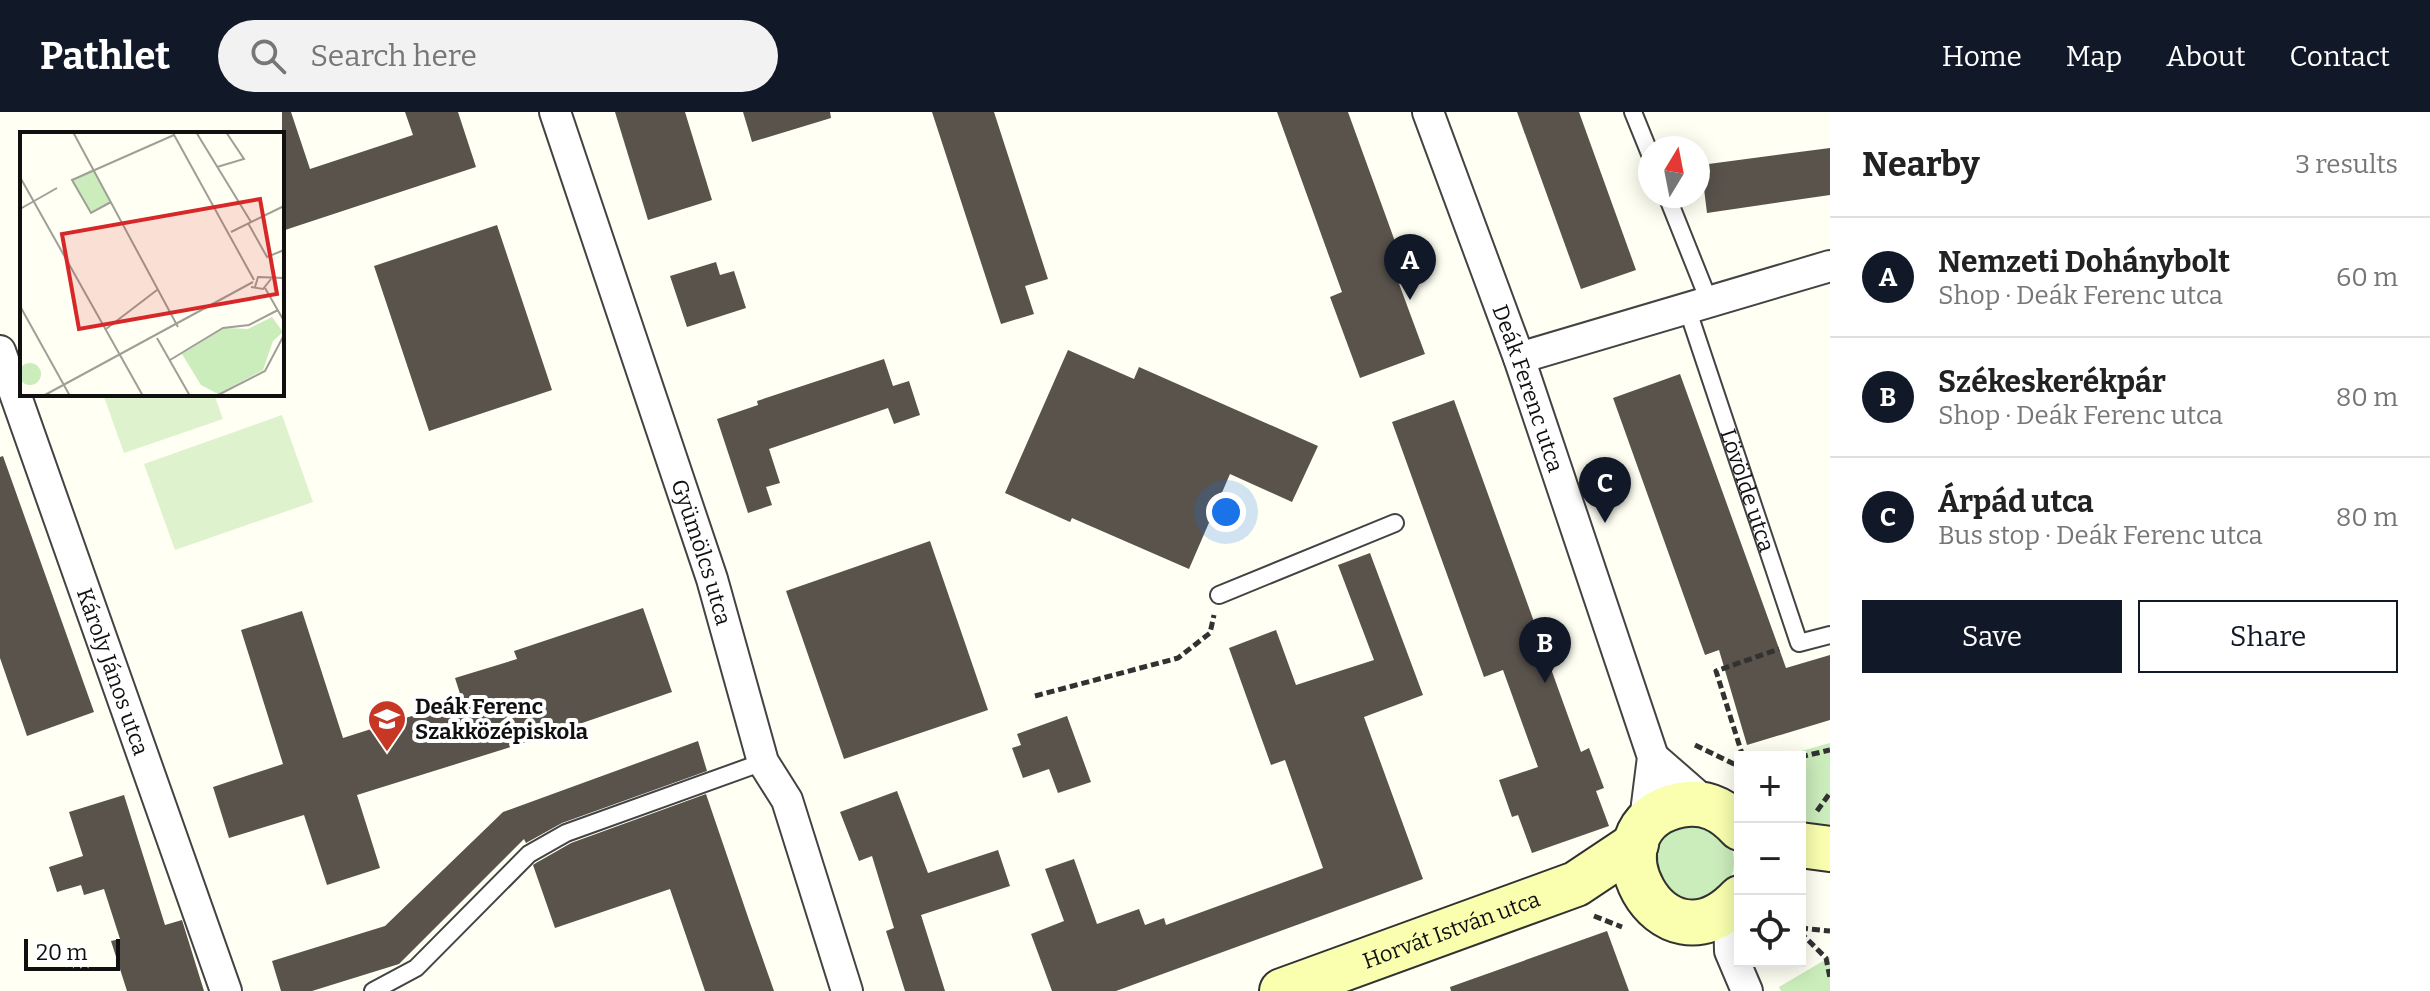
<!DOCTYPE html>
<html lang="en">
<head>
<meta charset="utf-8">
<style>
  body { margin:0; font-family:Bitter,serif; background:#f2f2f2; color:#222 }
  .controls { position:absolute; right:24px; bottom:24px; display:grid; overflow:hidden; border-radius:0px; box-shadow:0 4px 20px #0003 }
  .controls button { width:72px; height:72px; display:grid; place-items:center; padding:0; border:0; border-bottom:2px solid #e0e0e0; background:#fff; color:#222; font:40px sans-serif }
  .compass { position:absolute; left:1638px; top:24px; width:72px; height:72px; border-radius:50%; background:#fff; box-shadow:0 4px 20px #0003; rotate:10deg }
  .scale { position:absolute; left:24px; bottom:20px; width:96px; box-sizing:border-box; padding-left:8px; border:4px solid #101010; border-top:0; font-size:22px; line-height:28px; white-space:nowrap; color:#101010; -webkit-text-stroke:6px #fff; paint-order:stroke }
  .you { position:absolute; left:1226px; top:400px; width:28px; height:28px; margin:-20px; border:6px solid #fff; border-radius:50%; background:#1a73e8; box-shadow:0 0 0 12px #1a73e833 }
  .badge { display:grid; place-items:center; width:52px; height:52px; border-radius:50%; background:#111827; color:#fff; font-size:26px; font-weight:700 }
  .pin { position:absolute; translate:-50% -66px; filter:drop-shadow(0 2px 4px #0008) }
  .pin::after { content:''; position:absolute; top:42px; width:28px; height:24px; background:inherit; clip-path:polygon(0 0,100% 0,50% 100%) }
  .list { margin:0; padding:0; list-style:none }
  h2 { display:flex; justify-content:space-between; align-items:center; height:104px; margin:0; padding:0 32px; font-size:34px }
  h2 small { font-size:26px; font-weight:400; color:#767676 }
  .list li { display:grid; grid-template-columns:52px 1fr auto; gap:24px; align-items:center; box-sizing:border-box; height:120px; padding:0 32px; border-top:2px solid #e0e0e0 }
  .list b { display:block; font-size:30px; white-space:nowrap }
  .list p { margin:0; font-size:26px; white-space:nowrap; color:#767676 }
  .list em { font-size:26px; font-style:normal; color:#767676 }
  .actions { display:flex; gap:16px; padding:24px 32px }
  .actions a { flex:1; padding:18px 0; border:2px solid #111827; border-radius:0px; text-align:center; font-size:28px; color:#111827 }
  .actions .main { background:#111827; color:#fff }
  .icon { flex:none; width:44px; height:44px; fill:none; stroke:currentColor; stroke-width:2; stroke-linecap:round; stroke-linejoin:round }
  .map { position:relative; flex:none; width:1830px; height:879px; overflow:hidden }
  header { display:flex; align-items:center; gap:48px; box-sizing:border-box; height:112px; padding:0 40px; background:#111827; color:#fff }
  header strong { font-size:38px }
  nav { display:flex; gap:44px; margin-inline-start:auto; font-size:28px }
  .search { width:560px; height:72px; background:#f2f2f2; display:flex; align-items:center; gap:20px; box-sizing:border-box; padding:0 28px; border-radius:44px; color:#767676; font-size:30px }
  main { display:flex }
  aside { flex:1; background:#fff }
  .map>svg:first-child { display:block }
</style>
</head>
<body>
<header>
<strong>Pathlet</strong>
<div class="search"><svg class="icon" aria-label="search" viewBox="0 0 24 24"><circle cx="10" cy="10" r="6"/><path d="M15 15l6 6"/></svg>Search here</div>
<nav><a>Home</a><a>Map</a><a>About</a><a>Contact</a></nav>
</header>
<main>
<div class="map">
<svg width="1830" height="879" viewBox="0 0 1830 879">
  <rect width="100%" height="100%" fill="#fffff3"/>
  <!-- green -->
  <g fill="#cbecbb">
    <polygon points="1830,631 1830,719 1800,718 1800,645 1780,645"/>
    <circle cx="1694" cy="750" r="40"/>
    <polygon points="1830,845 1830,879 1781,879 1779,875"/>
  </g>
  <!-- pitch -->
  <g fill="#def2cd">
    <polygon points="103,282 214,282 223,307 124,341"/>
    <polygon points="282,303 313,390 175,438 144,352"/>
  </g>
  <!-- building -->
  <g fill="#59534c">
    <polygon points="282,0 291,0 310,57 413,23 405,0 458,0 476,55 282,119"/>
    <polygon points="615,0 685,0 712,88 648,108"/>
    <polygon points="743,0 830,0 831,6 752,30"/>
    <polygon points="932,0 994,0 1048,167 1025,174 1034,202 1001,212"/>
    <polygon points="1277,0 1348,0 1401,146 1391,150 1425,242 1360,266 1330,185 1342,180"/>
    <polygon points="1517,0 1579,0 1636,158 1581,177"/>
    <polygon points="1830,36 1830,83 1707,101 1701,53"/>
    <polygon points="497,113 552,278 429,319 374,154"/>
    <polygon points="716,150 720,163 734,159 746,196 687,215 670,164"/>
    <polygon points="1068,238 1134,267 1139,255 1318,334 1292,390 1230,362 1189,457 1072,406 1070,410 1005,381"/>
    <polygon points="884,247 893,274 909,269 920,303 894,312 888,296 769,337 780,371 766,375 772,393 748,401 717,307 758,293 757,289"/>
    <polygon points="1680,262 1786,556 1830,543 1830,608 1747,633 1719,538 1705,543 1613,286"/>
    <polygon points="1454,288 1581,640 1589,636 1604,676 1596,679 1609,714 1532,741 1518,703 1512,705 1499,668 1538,655 1503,558 1484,565 1392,310"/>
    <polygon points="3,344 94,600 27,624 0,546 0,345"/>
    <polygon points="930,429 988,598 844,647 786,479"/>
    <polygon points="1370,441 1423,583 1364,605 1423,767 1116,879 1052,879 1031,822 1064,809 1045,757 1074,747 1097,812 1139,797 1145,813 1164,806 1166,813 1323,756 1285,648 1271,653 1229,536 1276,518 1296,573 1374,548 1338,453"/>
    <polygon points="643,496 672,580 530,629 357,683 380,756 327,773 304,703 229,726 213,675 283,652 241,518 302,499 343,626 462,588 455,566 517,547 514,539"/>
    <polygon points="1067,604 1091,670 1058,681 1049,657 1023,666 1012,636 1021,633 1017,622"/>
    <polygon points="698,629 707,659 562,711 526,731 524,727 399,852 312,879 281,879 272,849 385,814 503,700"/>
    <polygon points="897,679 928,761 998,738 1010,774 921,803 945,879 905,879 886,819 894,816 872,744 859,749 840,700"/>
    <polygon points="706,682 749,808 774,879 705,879 670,777 555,816 533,753 536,751 571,731"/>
    <polygon points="124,683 165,813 182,808 204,879 127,879 111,829 120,827 104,777 84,783 81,773 57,780 49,755 83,744 69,700"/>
    <polygon points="1607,819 1629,879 1451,879 1450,875"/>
  </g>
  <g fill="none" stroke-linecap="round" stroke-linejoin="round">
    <!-- lane casing -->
    <g stroke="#434343" stroke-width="20">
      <g id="lane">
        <polyline points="1633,0 1650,42"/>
        <polyline points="1667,84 1709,189"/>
        <path id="s1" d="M 1687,196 L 1799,531 L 1830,523"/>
        <polyline points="1219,483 1395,411"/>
        <polyline points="373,879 416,856 529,742 566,721 763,650"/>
      </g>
    </g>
    <!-- street casing -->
    <g stroke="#434343" stroke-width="34">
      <g id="street">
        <path id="s2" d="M 555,0 L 712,467 L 763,650 L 787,688 L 847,879"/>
        <path id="s3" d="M 1428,0 L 1519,246 L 1653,645 L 1644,716"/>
        <path id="s4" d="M 0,239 L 226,879"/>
        <polyline points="1519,246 1830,154"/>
        <polyline points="1653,645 1708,693"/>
        <polyline points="1729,797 1730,839 1747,879"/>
      </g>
    </g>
    <!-- secondary casing -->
    <g stroke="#323232" stroke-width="48">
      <g id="secondary">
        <path d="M 1740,716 C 1724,698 1705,688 1680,693 C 1581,713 1661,870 1740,786"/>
        <polyline points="1800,733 1830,737"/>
        <path id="s5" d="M 1282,879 L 1576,772 L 1636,732"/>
      </g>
    </g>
    <!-- path -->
    <g stroke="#323232" stroke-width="5" stroke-dasharray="8 4" stroke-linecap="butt">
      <polyline points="1035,584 1178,546 1210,521 1214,503"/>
      <polyline points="1695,633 1740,655"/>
      <polyline points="1743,645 1716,559 1779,537"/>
      <polyline points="1800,645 1830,638"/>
      <polyline points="1817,699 1830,681"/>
      <polyline points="1594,804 1622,815"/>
      <polyline points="1800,816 1830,819"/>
      <polyline points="1800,820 1826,846 1830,866"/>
    </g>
    <!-- lane -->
    <use href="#lane" stroke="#fff" stroke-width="16"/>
    <!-- street -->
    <use href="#street" stroke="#fff" stroke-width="30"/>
    <!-- secondary -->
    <use href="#secondary" stroke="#f9ffae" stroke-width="44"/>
  </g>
  <!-- icons -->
  <defs>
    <g id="school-pin" transform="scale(2)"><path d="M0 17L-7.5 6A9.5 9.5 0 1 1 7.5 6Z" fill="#c63823" stroke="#fff"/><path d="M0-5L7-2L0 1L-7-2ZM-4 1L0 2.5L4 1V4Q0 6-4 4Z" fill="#fff"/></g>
  </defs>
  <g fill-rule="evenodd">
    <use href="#school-pin" x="387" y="607"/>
  </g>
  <g text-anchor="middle" stroke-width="8" stroke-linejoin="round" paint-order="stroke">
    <!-- street labels -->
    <g font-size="22" fill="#101010" stroke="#fff">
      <text dy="8" stroke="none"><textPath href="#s3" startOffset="294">Deák Ferenc utca</textPath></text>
      <text dy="8" stroke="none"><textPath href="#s1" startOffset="192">Lövölde utca</textPath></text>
      <text dy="8" stroke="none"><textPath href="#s2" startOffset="464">Gyümölcs utca</textPath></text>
      <text dy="8" stroke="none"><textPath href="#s4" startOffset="340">Károly János utca</textPath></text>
      <text dy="8" stroke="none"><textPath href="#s5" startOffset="180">Horvát István utca</textPath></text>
    </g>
    <!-- poi labels -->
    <g font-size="22" font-weight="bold" fill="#101010" stroke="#fff" text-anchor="start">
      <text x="415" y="602">Deák Ferenc<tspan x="415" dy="25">Szakközépiskola</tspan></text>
    </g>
  </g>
  <!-- overview -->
  <g transform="translate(20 20)">
    <rect width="264" height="264" fill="#fffff3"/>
    <path d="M 73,37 L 91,70 L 71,81 L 52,48 ZM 252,185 L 263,200 L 253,209 L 243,238 L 198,262 L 181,253 L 162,222 L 205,196 L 228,197 ZM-1 242a11 11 0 1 1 22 0a11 11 0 1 1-22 0Z" fill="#cbecbb"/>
    <path fill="none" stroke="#9f9f98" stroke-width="2" d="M 53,0 L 158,195M 176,0 L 231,90M 153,1 L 234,148M 197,35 L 224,27 L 206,0M 0,45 L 123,264M 91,70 L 71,81 L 52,48 L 154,3M 0,77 L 37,56M 228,91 L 247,125 L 264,118M 211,100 L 264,74M 231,155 L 243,157 L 251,147M 235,155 L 238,145 L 264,146M 245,156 L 264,189M 0,174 L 50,264M 86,197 L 137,158M 137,206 L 170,264M 150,228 L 203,196 L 229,193 L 258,178M 23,264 L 233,150M 196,264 L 245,239 L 264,203"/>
    <path fill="#d62828" fill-opacity="0.15" stroke="#d62828" stroke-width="4" d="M 240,67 L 257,162 L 59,197 L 42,102 Z"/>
    <rect width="264" height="264" fill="none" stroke="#101010" stroke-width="4"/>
  </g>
</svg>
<div class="controls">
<button>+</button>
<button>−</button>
<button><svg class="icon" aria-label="locate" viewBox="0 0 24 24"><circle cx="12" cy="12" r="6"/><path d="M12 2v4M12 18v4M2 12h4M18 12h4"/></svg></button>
</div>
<svg class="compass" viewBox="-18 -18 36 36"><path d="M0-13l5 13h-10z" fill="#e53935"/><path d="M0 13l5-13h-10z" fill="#767676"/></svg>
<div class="scale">20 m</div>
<div class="you"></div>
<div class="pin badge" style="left:1410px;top:188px">A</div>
<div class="pin badge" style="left:1545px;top:571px">B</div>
<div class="pin badge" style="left:1605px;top:411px">C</div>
</div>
<aside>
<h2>Nearby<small>3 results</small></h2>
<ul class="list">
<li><span class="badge">A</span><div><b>Nemzeti Dohánybolt</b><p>Shop · Deák Ferenc utca</p></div><em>60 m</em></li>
<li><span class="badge">B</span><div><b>Székeskerékpár</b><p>Shop · Deák Ferenc utca</p></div><em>80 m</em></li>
<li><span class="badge">C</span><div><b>Árpád utca</b><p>Bus stop · Deák Ferenc utca</p></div><em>80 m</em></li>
</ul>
<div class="actions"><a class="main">Save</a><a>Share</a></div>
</aside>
</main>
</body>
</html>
